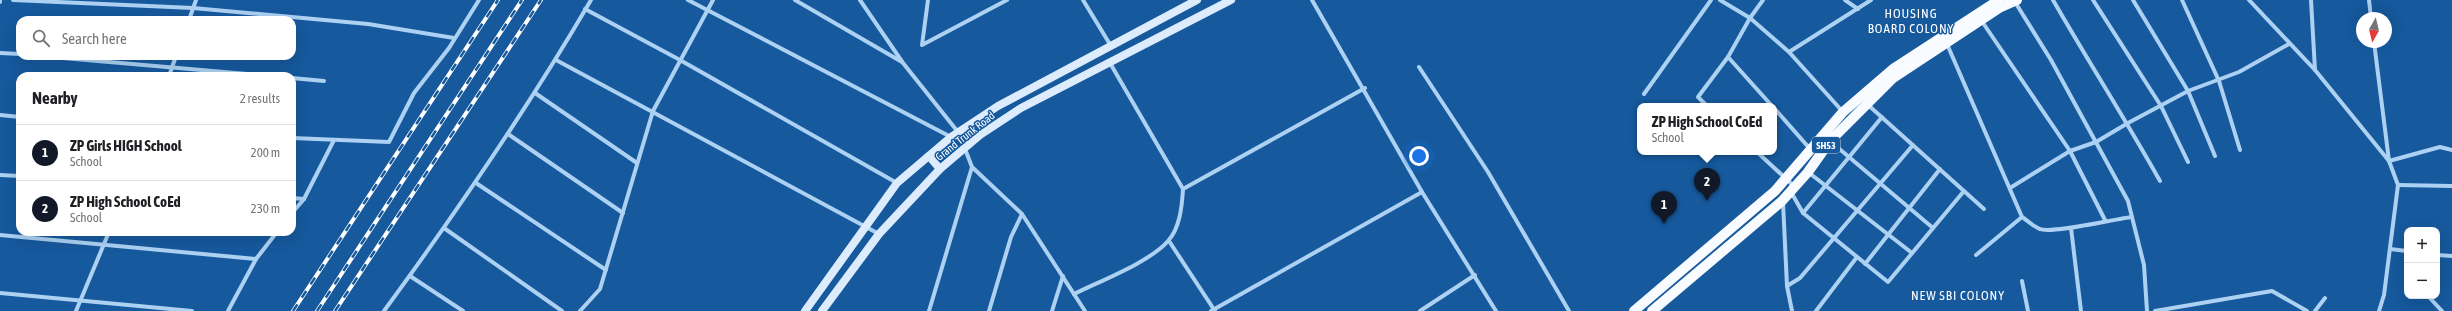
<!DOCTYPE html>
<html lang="en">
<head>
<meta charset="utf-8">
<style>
  body { margin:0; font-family:"Asap Condensed",sans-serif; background:#f6f6f6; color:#202124 }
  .controls { position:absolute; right:12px; bottom:12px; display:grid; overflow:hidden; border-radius:8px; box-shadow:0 4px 16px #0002 }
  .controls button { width:36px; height:36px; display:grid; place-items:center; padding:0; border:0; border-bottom:1px solid #e0e0e0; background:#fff; color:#202124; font:20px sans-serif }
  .compass { position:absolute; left:2356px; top:12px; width:36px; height:36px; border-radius:50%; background:#fff; box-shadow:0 4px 16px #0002; rotate:188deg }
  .you { position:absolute; left:1419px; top:156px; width:14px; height:14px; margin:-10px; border:3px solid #fff; border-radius:50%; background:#1a73e8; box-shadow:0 0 0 6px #1a73e833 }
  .badge { display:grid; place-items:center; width:26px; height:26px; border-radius:50%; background:#111827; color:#fff; font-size:13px; font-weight:700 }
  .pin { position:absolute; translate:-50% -33px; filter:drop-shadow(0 1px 2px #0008) }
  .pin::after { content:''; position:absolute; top:21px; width:14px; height:12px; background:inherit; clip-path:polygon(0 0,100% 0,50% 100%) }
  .popup { position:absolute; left:1637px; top:103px; width:140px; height:52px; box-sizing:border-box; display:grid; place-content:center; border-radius:8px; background:#fff; filter:drop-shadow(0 1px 3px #0005); font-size:13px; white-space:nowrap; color:#757577 }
  .popup b { font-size:15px; color:#202124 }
  .popup::after { content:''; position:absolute; left:50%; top:100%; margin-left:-8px; border:8px solid transparent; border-top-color:#fff }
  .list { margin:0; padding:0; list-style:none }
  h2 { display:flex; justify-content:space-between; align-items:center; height:52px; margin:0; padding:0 16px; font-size:17px }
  h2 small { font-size:13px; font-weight:400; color:#757577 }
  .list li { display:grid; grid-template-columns:26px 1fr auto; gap:12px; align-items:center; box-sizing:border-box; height:56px; padding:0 16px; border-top:1px solid #e0e0e0 }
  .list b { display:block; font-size:15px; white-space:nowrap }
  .list p { margin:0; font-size:13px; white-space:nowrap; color:#757577 }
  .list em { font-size:13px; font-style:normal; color:#757577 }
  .icon { flex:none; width:22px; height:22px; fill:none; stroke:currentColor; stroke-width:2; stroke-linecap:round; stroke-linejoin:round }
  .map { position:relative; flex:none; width:2452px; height:311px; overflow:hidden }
  .search { position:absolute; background:#fff; box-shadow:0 4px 16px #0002; left:16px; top:16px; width:280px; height:44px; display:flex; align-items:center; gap:10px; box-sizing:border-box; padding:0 14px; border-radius:12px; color:#757577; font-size:15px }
  .panel { position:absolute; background:#fff; box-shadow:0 4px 16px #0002; left:16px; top:72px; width:280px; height:164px; border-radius:12px }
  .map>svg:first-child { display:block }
</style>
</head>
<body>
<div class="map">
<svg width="2452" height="311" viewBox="0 0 2452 311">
  <rect width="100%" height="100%" fill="#16599d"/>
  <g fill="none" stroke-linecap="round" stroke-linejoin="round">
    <!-- minor -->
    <g stroke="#acd1f3" stroke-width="4">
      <polyline points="13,0 193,8 368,24 454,38"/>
      <polyline points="688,0 951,137"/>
      <polyline points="795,0 902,62"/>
      <polyline points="860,0 903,63 958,132"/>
      <polyline points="928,0 922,45 1007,0"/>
      <polyline points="1083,0 1111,46"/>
      <polyline points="1312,0 1422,192 1496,311"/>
      <polyline points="1720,0 1750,18 1789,52 1843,112"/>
      <polyline points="1763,0 1750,18 1728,57 1772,106"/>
      <polyline points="1845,0 1858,9"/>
      <path d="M 2053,0 C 2088,61 2126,120 2160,181"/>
      <polyline points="2093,0 2161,106 2188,162"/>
      <polyline points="2133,0 2188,91 2215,156"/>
      <polyline points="2182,0 2219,81 2240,150"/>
      <polyline points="2249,0 2315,70 2389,161 2398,185 2384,295 2379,311"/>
      <polyline points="2311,0 2315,70"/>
      <polyline points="2369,0 2371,18"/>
      <polyline points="0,2 0,0"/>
      <polyline points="2015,2 2051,60 2128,201 2144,265 2147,311"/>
      <polyline points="585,9 680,60 897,183"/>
      <polyline points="189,20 196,0"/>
      <polyline points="1981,20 2070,151 2105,220"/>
      <polyline points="2374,42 2389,161 2440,147 2452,150"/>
      <path d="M 1947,44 L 2022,217 C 2028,221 2034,227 2040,229 C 2051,234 2115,219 2132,217"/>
      <polyline points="1789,52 1871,0"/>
      <polyline points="0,53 20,54"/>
      <polyline points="40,56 269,76"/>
      <polyline points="556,60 879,234"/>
      <polyline points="1419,67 1488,172 1569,311"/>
      <polyline points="169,76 176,56"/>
      <polyline points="292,78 324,81"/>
      <polyline points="535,93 637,163"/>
      <polyline points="1644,94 1711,0"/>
      <polyline points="1867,104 1984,209"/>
      <polyline points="1707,106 1698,97 1728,57"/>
      <polyline points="1774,108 1811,150"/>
      <polyline points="0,115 20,117"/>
      <polyline points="508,134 623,213"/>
      <polyline points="292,138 389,142 414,93 449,48 479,0"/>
      <polyline points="1830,141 1933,228"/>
      <polyline points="965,149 972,167 1022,214 1085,311"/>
      <polyline points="1757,152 1795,187"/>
      <polyline points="1808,172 1912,253"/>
      <polyline points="0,175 20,176"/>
      <polyline points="476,183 606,270"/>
      <polyline points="2398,185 2452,186"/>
      <polyline points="2010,188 2070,151 2096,142 2128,123 2188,91 2239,72 2289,44"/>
      <polyline points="1183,189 1365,88"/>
      <polyline points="1791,192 1803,213 1888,282 1964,191"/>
      <polyline points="292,198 304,199"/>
      <polyline points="1783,202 1787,286 1800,278 1913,145"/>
      <polyline points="292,213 304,199 334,140"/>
      <polyline points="1803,213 1882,117"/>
      <polyline points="444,228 562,311"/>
      <polyline points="2071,228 2081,311"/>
      <polyline points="0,235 256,259"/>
      <polyline points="1169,241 1215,311"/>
      <polyline points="2390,249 2407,251"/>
      <polyline points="1976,255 2022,217"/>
      <polyline points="2437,255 2452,256"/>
      <polyline points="1865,264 1940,169"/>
      <polyline points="410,276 463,311"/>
      <polyline points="2022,281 2028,311"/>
      <polyline points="1787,286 1792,311"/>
      <polyline points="0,293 192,311"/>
      <path d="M 1074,294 C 1100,281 1150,262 1168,241 C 1180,228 1182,206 1183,189 L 1110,63"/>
      <polyline points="2428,296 2442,311"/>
      <polyline points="76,311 109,232"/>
      <polyline points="228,311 256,259 277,232"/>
      <path d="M 384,311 C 458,210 528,108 591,0"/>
      <polyline points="580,311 600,289 653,111 713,0"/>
      <polyline points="929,311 972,167"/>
      <polyline points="989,311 1011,237 1022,214"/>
      <polyline points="1052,311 1063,276"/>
      <polyline points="1211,311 1422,192"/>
      <polyline points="1420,311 1475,275"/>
      <polyline points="1816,311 1857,257"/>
      <polyline points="2155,311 2272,291 2307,311"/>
      <polyline points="2315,311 2325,298"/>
    </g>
    <!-- secondary -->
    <g stroke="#dcecfd" stroke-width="8">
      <polyline points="929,156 940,169"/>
      <polyline points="805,311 897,183 951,137 998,106 1197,0"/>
      <polyline points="822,311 879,234 940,169 980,135 1021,108 1231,0"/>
    </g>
    <!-- primary -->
    <g stroke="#f8fbff" stroke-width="10">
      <polyline points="1634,311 1775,191 1843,112 1893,69 1999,0"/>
      <polyline points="1652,311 1782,201 1808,172 1830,141 1893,78 1999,8 2017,0"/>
    </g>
    <!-- rail casing -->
    <g stroke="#fff" stroke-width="4">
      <g id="rail">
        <polyline points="293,311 498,0"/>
        <polyline points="317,311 522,0"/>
        <polyline points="335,311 541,0"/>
      </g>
    </g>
    <!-- rail -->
    <use href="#rail" stroke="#16599d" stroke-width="2.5" stroke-dasharray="8" stroke-linecap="butt"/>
  </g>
  <g text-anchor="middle" stroke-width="3" stroke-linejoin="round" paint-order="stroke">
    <!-- shield labels -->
    <rect fill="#16599d" stroke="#b9cde2" stroke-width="1" x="1812" y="137" width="28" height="16" rx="3"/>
    <g font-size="10" font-weight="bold" fill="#fff">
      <text x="1826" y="149">SH53</text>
    </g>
    <!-- street labels -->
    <g font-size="11" fill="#fff" stroke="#16599d">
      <text transform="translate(965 136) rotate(-38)" y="4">Grand Trunk Road</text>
    </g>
    <!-- quarter labels -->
    <g font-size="13" letter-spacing="1" fill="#fff" stroke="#16599d">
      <text x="1911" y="18">HOUSING<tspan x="1911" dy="15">BOARD COLONY</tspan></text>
      <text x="1958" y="300">NEW SBI COLONY</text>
    </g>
  </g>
</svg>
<div class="controls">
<button>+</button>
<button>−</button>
</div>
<svg class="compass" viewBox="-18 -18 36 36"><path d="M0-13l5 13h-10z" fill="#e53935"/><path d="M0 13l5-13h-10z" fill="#757577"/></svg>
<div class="you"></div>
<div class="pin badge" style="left:1664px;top:224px">1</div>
<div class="pin badge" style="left:1707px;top:201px">2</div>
<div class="popup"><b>ZP High School CoEd</b>School</div>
<div class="search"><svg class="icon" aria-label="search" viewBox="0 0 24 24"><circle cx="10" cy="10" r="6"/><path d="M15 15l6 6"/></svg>Search here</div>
<section class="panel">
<h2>Nearby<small>2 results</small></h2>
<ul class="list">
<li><span class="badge">1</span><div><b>ZP Girls HIGH School</b><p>School</p></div><em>200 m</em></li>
<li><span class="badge">2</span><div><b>ZP High School CoEd</b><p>School</p></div><em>230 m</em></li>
</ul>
</section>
</div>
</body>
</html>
